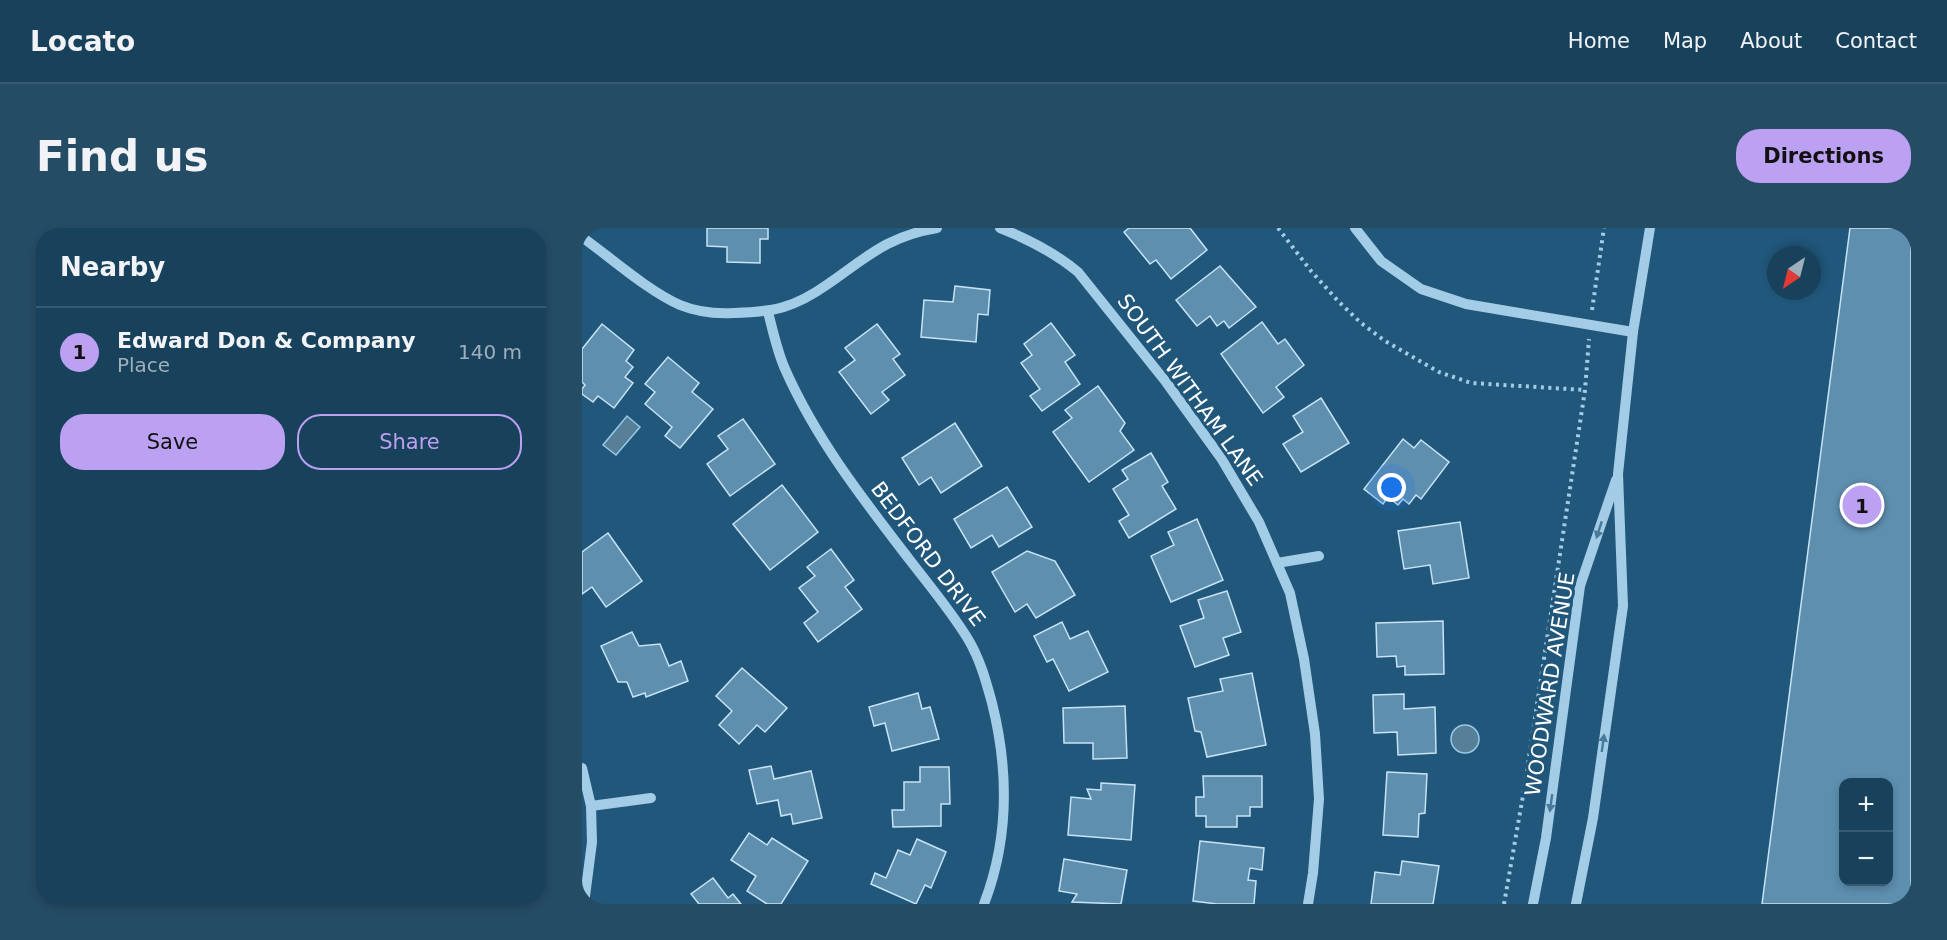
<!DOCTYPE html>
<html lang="en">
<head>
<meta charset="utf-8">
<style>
  body { margin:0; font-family:"DejaVu Sans",sans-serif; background:#254c65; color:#f1f3f6 }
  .controls { position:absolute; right:18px; bottom:18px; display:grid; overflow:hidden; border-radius:12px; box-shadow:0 3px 9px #0003 }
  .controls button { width:54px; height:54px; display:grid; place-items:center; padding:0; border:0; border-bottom:2px solid #365a72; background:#18415c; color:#f1f3f6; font:30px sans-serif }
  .compass { position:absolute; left:1185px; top:18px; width:54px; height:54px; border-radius:50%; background:#18415c; box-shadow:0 3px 9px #0003; rotate:215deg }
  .you { position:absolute; left:810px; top:260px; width:21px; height:21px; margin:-15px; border:4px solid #fff; border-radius:50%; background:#1a73e8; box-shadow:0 0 0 9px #1a73e833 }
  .badge { display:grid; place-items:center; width:39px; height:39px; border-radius:50%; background:#bca0f2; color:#111; font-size:20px; font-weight:700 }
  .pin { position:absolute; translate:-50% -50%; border:3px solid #fff; box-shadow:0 2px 6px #0006 }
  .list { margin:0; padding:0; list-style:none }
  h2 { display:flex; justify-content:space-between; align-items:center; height:78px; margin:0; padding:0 24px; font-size:26px }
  h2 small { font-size:20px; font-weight:400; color:#9fafbb }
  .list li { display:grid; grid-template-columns:39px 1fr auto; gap:18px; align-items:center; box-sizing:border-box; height:90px; padding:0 24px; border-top:2px solid #365a72 }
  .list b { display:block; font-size:22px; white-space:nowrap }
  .list p { margin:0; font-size:20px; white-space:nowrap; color:#9fafbb }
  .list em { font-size:20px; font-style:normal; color:#9fafbb }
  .actions { display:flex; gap:12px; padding:18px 24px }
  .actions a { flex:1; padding:14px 0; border:2px solid #bca0f2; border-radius:24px; text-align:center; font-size:21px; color:#bca0f2 }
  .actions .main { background:#bca0f2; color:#111 }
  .map { position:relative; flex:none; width:1329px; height:676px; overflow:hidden; border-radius:24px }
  header { display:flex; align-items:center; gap:36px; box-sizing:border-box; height:84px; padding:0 30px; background:#18415c; border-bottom:2px solid #365a72 }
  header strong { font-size:28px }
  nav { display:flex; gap:33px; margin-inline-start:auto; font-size:21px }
  .intro { display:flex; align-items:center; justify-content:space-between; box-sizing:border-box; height:144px; padding:0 36px }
  h1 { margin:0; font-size:42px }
  .button { padding:15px 27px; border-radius:24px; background:#bca0f2; color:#111; font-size:21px; font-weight:700 }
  main { display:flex; gap:36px; padding:0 36px }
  aside { flex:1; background:#18415c; border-radius:24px; box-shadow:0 3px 9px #0003 }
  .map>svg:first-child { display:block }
</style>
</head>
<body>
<header>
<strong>Locato</strong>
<nav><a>Home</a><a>Map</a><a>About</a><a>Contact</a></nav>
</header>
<div class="intro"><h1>Find us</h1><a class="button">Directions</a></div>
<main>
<aside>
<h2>Nearby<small></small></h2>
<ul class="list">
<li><span class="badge">1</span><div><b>Edward Don &amp; Company</b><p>Place</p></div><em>140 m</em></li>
</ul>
<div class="actions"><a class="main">Save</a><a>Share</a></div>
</aside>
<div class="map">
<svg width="1329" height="676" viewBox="0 0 1329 676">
  <rect width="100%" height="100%" fill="#20577b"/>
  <!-- water -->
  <g fill="#577f98" stroke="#96c9e7" stroke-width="1.5">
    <polygon points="45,188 58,199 34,227 21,217"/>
    <circle cx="883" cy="511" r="14"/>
  </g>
  <!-- building -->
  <g fill="#5e8faf" stroke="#c6e3f5" stroke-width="1.5" fill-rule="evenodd">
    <polygon points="125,0 186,0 186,11 178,11 178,35 145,34 145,19 125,18"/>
    <polygon points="547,0 608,0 625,22 589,51 574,32 568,36 542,4"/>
    <path d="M 1268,0 L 1329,0 L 1329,676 L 1180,676 ZM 1262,554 L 1306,554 L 1306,654 L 1262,654 Z"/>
    <polygon points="638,38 674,79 647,100 642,93 635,98 628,88 615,98 594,72"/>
    <polygon points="373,58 408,62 406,87 396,86 394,114 339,109 342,72 371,74"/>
    <polygon points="680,94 696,116 703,111 722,137 694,159 702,169 681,185 639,126"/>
    <polygon points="469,95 493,127 483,134 498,156 460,183 448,168 458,161 439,135 450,127 442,116"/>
    <polygon points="20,96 52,122 44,133 51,139 43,149 51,155 32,180 16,168 11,174 0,166 0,161 3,157 0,154 0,121"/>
    <polygon points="295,96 318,126 311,131 323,147 300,164 307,172 289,186 257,144 273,132 263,120"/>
    <polygon points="86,129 117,155 110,164 131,181 98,220 83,208 90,199 63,176 73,164 63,156"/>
    <polygon points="516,158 543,195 538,203 552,222 507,254 471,204 490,190 483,182"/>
    <polygon points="739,170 767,215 719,244 701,216 721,204 711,188"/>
    <polygon points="161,191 193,236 148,268 125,236 146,221 136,208"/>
    <polygon points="373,195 400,238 359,265 349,249 337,257 320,230"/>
    <polygon points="821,211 832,220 839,212 867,234 839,271 834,267 827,276 821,271 816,277 806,269 801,276 782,261"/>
    <polygon points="569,225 586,254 580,258 594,281 547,310 537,293 547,287 531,261 546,251 540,242"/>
    <polygon points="200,257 236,304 188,342 151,296"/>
    <polygon points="425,259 450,299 417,319 410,307 389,320 372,291"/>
    <polygon points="615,291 641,352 589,374 569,328 592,317 586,304"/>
    <polygon points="878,294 887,350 851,356 848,337 822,341 816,303"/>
    <polygon points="26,305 60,353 24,379 10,359 0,366 0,324"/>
    <polygon points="249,321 272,352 263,359 280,381 236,414 222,395 236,384 217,360 233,348 225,339"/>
    <polygon points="445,323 473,333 493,367 454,390 445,376 433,384 410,344"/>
    <polygon points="645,363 659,404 641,410 647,427 613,439 598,398 622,390 616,372"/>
    <polygon points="861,393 862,446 823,447 823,438 815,439 814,428 795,429 794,395"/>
    <polygon points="480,394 488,411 506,403 526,444 487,463 471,431 465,434 452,408"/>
    <polygon points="50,404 57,418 78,416 87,438 99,433 106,453 64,469 63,465 51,469 45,454 36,454 19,418"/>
    <polygon points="160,440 205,480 183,504 175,497 157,516 137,497 150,483 134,468"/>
    <polygon points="670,445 684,517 625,529 619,504 613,503 606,470 641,463 638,451"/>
    <polygon points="336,465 340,481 348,479 357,511 310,523 303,495 292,498 287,479"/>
    <polygon points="822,466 822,481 853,479 854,525 816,527 815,504 792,505 791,467"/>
    <polygon points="543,478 545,530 511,531 511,515 482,515 481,480"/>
    <polygon points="189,538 192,551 229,543 240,590 211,596 209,586 199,588 196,572 175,576 167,542"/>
    <polygon points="338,539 367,539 368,576 359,576 359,598 311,599 310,582 322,582 322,554 338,554"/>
    <polygon points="805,544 845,546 843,585 837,586 836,609 801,607"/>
    <polygon points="621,548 680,548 680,579 668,579 668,588 655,588 655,599 624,599 624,588 614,588 614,569 622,569"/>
    <polygon points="519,555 553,557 549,612 486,607 489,569 509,571 505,561 519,562"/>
    <polygon points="167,605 185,617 190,610 226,633 199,676 185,676 165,663 174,648 149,632"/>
    <polygon points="335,611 364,624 349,660 343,657 334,676 289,656 293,645 304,650 316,622 328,627"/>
    <polygon points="618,613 682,620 680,642 668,640 666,652 674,653 672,676 635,676 611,673"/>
    <polygon points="482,631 545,642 539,676 490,674 495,666 477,663"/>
    <polygon points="820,633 857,638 851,676 789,676 793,644 818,647"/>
    <polygon points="131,650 146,670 151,666 159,676 117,676 109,666"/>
  </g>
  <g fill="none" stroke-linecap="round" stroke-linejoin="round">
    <!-- path -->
    <g stroke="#a3cce6" stroke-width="4" stroke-dasharray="3 4.5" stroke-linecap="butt">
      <polyline points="696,0 729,43 757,74 779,95 803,113 857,144 889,155 1003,162"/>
      <polyline points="1010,82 1022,0"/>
      <polyline points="922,676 942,562 1003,162 1007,111"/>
    </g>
    <!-- minor -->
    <g stroke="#a3cce6" stroke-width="10">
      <path d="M 418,0 C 446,11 473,25 496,44 L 584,154 L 639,230 L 677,294 L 708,365 L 722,431 L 733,506 L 737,571 L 731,645 L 726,676"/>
      <polyline points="773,0 799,33 839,61 884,76 1051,104"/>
      <path d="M 0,9 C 28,29 66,63 98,77 C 115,84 134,86 152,85 C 192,84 212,80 246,56 C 285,29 306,8 355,0"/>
      <path d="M 186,84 C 191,103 195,123 203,141 C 234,211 280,270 327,331 C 347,357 369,383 386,411 C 398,431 404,453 410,475 C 427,543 427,611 402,676"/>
      <polyline points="695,335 737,328"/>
      <polyline points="0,540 9,578 10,614 2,676"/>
      <polyline points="9,578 69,570"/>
      <polyline points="951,676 964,610 998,358 1034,252"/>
      <polyline points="994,676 1011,590 1041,378 1036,246 1051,104 1068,0"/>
    </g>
  </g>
  <!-- one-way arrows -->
  <defs><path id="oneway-solid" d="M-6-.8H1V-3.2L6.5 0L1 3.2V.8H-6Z" transform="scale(1.5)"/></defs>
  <g fill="#477a9b">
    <use href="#oneway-solid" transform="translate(1017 302) rotate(108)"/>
    <use href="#oneway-solid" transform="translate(1021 515) rotate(-82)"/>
    <use href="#oneway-solid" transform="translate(969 575) rotate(98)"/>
  </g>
  <g text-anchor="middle" stroke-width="6" stroke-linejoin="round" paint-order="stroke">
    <!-- street labels -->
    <g font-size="21" fill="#fff" stroke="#20577b">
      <text transform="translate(608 162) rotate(54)" y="7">SOUTH WITHAM LANE</text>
      <text transform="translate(346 326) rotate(53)" y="7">BEDFORD DRIVE</text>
      <text transform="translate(968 456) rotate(-81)" y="7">WOODWARD AVENUE</text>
    </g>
  </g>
</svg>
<div class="controls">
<button>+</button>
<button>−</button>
</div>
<svg class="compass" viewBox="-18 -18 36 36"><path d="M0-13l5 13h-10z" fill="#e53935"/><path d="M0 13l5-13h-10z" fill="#9fafbb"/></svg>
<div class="you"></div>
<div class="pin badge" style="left:1280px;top:277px">1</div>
</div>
</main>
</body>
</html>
